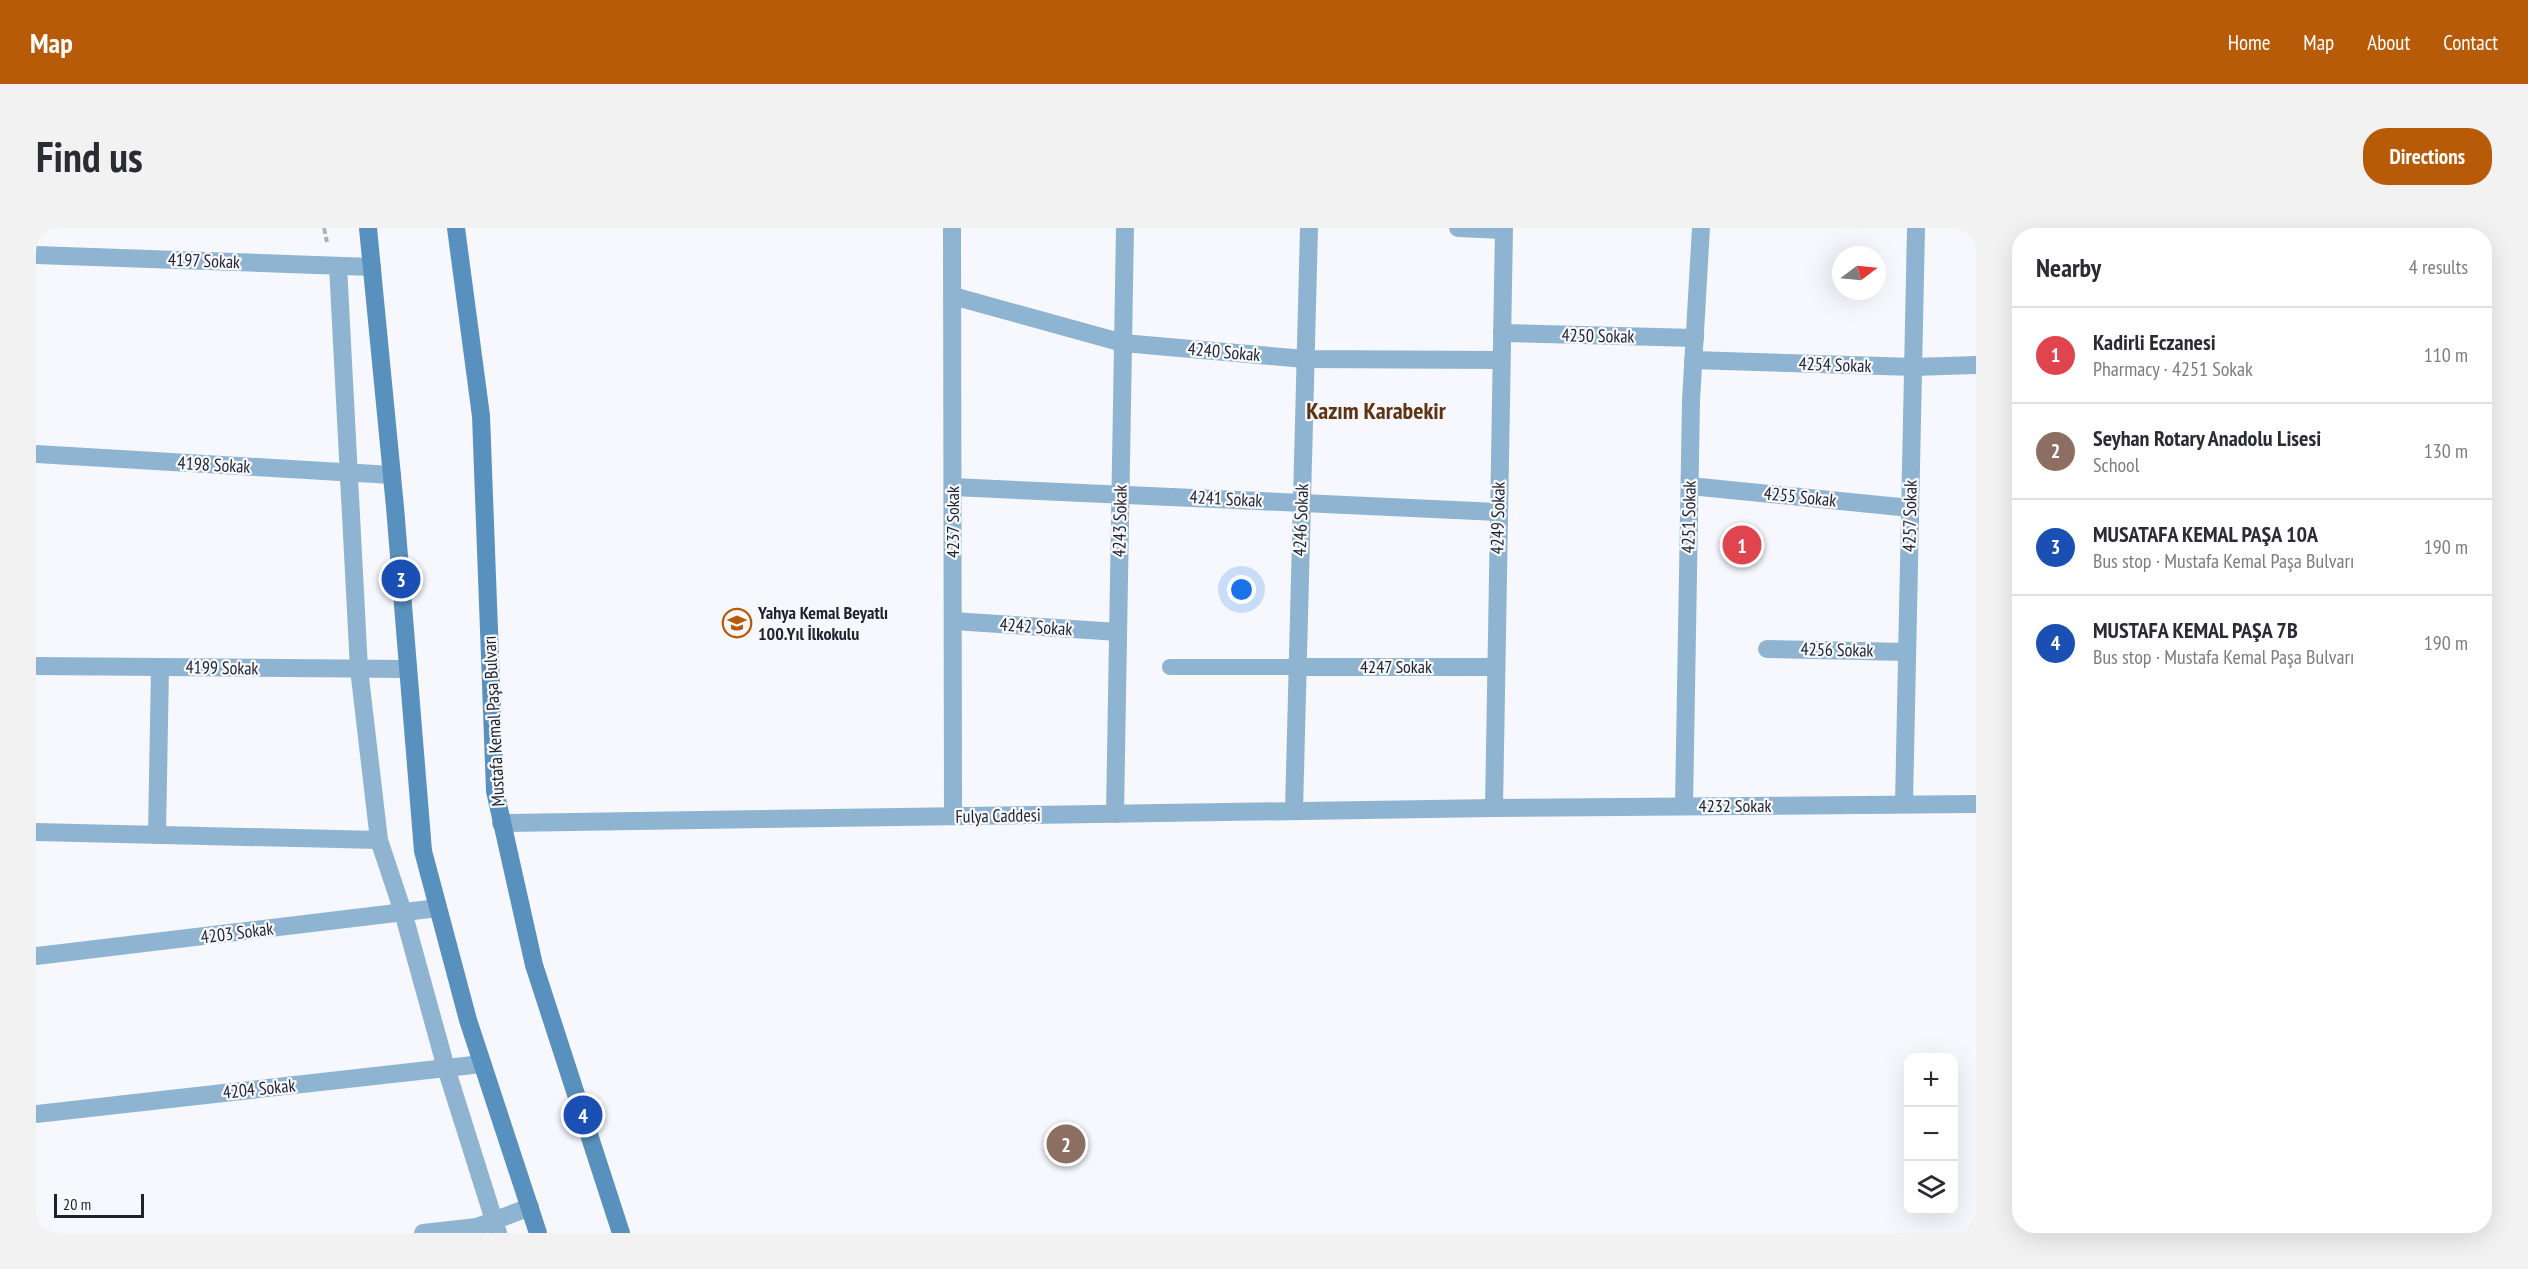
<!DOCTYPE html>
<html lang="en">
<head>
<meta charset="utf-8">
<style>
  body { margin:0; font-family:"PT Sans Narrow",sans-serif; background:#f2f2f3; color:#2b2b33 }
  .controls { position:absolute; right:18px; bottom:18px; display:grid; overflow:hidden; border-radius:12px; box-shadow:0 6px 24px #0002 }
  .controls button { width:54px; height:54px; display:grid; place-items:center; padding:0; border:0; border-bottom:2px solid #e1e1e2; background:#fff; color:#2b2b33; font:30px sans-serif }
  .compass { position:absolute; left:1796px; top:18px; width:54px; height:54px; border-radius:50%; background:#fff; box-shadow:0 6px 24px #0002; rotate:74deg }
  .scale { position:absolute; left:18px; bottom:15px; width:90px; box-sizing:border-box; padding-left:6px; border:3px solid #1f212b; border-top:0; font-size:16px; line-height:21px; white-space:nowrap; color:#1f212b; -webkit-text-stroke:4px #f6f8fd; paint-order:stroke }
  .you { position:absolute; left:1206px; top:362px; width:21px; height:21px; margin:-15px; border:4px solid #fff; border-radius:50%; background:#1a73e8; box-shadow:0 0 0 9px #1a73e833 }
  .badge { display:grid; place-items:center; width:39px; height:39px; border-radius:50%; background:#b85b09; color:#fff; font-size:20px; font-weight:700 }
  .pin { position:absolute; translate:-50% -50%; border:3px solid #fff; box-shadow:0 2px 6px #0006 }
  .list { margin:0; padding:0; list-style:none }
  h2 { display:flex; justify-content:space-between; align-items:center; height:78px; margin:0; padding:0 24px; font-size:26px }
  h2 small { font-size:20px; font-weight:400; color:#7c7c81 }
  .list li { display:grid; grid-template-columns:39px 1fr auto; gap:18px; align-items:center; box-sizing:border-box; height:96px; padding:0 24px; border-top:2px solid #e1e1e2 }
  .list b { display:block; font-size:22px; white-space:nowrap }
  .list p { margin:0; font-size:20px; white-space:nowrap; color:#7c7c81 }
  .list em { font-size:20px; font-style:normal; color:#7c7c81 }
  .icon { flex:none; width:33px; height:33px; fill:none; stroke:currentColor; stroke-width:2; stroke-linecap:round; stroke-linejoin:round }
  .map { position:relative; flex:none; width:1940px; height:1005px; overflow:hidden; border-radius:24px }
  header { display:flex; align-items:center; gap:36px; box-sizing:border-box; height:84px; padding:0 30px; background:#b85b09; color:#fff }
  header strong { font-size:28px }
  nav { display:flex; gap:33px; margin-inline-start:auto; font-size:21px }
  .intro { display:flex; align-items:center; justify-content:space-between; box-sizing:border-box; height:144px; padding:0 36px }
  h1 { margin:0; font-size:42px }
  .button { padding:15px 27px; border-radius:24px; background:#b85b09; color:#fff; font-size:21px; font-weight:700 }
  main { display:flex; gap:36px; padding:0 36px }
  aside { flex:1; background:#fff; border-radius:24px; box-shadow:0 6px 24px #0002 }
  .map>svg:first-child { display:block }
</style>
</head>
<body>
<header>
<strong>Map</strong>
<nav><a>Home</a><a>Map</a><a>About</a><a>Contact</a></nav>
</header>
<div class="intro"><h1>Find us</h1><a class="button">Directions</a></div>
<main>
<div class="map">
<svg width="1940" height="1005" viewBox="0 0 1940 1005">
  <rect width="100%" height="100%" fill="#f6f8fd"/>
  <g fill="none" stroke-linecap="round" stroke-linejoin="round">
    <!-- path -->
    <polyline stroke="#b0b2b8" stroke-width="4" stroke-dasharray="6 3" stroke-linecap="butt" points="288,0 291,14"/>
    <!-- service -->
    <polyline stroke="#8fb4d2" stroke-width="16" points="1134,439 1260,439"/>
    <!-- minor -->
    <g stroke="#8fb4d2" stroke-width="18">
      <polyline points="916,0 917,588"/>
      <polyline points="1422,0 1467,2"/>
      <polyline points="0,27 336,39"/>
      <polyline points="302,38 323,441 343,612 367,684 410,840 462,1005"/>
      <polyline points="917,68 1087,115 1269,131 1465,132"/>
      <polyline points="1466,105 1659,110"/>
      <polyline points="1657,132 1878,139 1940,137"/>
      <polyline points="0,226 356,247"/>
      <polyline points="1654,258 1874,280"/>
      <polyline points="917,259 1462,284"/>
      <polyline points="917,393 1082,404"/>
      <polyline points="1731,421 1871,424"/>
      <polyline points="0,438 372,441"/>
      <polyline points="1260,439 1460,439"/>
      <polyline points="1868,576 1880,0"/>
      <polyline points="1648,578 1655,173 1665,0"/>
      <polyline points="1458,580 1468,0"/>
      <polyline points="1258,583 1273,0"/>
      <polyline points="1079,586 1089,0"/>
      <polyline points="465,595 1458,580 1940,576"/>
      <polyline points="0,604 343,612"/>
      <polyline points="121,607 124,439"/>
      <polyline points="0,728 402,680"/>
      <polyline points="0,886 446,836"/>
      <polyline points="387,1005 441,999"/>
      <polyline points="440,1005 441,999 494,979"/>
    </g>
    <!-- secondary -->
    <g stroke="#5891be" stroke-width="18">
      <polyline points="332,0 359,279 387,623 432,792 502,1005"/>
      <polyline points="420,0 445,188 459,563 498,737 585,1005"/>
    </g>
  </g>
  <!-- icons -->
  <defs>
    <g id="school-ring" transform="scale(1.5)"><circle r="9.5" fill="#f6f8fd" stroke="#b85b09" stroke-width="1.5"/><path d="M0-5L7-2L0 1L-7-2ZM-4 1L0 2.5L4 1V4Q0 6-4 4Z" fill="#b85b09"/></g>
  </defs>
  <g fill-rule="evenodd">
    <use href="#school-ring" x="701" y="395"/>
  </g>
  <g text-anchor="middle" stroke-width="4.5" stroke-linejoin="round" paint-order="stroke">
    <!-- street labels -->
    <g font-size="18" fill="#1f212b" stroke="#f6f8fd">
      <text transform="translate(168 33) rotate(2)" y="6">4197 Sokak</text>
      <text transform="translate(1562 108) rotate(1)" y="6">4250 Sokak</text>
      <text transform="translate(1188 124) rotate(5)" y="6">4240 Sokak</text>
      <text transform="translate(1799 137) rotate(2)" y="6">4254 Sokak</text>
      <text transform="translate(178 237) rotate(3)" y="6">4198 Sokak</text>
      <text transform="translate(1764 269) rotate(6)" y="6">4255 Sokak</text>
      <text transform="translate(1190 271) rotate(3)" y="6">4241 Sokak</text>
      <text transform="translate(1874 288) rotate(-89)" y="6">4257 Sokak</text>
      <text transform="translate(1653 289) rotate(-89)" y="6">4251 Sokak</text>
      <text transform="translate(1462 290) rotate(-89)" y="6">4249 Sokak</text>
      <text transform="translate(1265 292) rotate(-88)" y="6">4246 Sokak</text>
      <text transform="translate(1084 293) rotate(-89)" y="6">4243 Sokak</text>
      <text transform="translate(917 294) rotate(-90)" y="6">4237 Sokak</text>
      <text transform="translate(1000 399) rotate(4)" y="6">4242 Sokak</text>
      <text transform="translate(1801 422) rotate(1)" y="6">4256 Sokak</text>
      <text x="1360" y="445">4247 Sokak</text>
      <text transform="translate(186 440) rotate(1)" y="6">4199 Sokak</text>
      <text transform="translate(458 493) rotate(-93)" y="6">Mustafa Kemal Paşa Bulvarı</text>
      <text x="1699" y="584">4232 Sokak</text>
      <text transform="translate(962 588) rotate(-1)" y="6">Fulya Caddesi</text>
      <text transform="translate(201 705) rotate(-7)" y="6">4203 Sokak</text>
      <text transform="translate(223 861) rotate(-6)" y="6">4204 Sokak</text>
    </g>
    <!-- poi labels -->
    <g font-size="18" font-weight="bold" fill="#1f212b" stroke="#f6f8fd" text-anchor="start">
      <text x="722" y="391">Yahya Kemal Beyatlı<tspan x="722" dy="21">100.Yıl İlkokulu</tspan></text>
    </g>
    <!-- district labels -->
    <g font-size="24" font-weight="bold" fill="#603211" stroke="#f6f8fd">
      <text x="1340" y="191">Kazım Karabekir</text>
    </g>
  </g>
</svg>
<div class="controls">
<button>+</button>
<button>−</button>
<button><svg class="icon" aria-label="layers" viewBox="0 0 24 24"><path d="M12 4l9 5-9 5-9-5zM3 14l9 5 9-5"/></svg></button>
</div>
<svg class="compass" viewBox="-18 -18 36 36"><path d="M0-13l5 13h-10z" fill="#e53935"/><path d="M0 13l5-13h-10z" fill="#7c7c81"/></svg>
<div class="scale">20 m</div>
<div class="you"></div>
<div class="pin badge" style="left:1706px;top:317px;background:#e0444e">1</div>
<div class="pin badge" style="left:1030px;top:916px;background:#8d6e63">2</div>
<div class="pin badge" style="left:365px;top:351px;background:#1a4fb4">3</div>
<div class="pin badge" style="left:547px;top:887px;background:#1a4fb4">4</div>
</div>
<aside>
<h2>Nearby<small>4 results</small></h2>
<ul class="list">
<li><span class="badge" style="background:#e0444e">1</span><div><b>Kadirli Eczanesi</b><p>Pharmacy · 4251 Sokak</p></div><em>110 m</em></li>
<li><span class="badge" style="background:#8d6e63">2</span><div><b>Seyhan Rotary Anadolu Lisesi</b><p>School</p></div><em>130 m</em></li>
<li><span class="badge" style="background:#1a4fb4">3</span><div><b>MUSATAFA KEMAL PAŞA 10A</b><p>Bus stop · Mustafa Kemal Paşa Bulvarı</p></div><em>190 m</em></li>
<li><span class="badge" style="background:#1a4fb4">4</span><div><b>MUSTAFA KEMAL PAŞA 7B</b><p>Bus stop · Mustafa Kemal Paşa Bulvarı</p></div><em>190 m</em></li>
</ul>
</aside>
</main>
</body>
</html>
